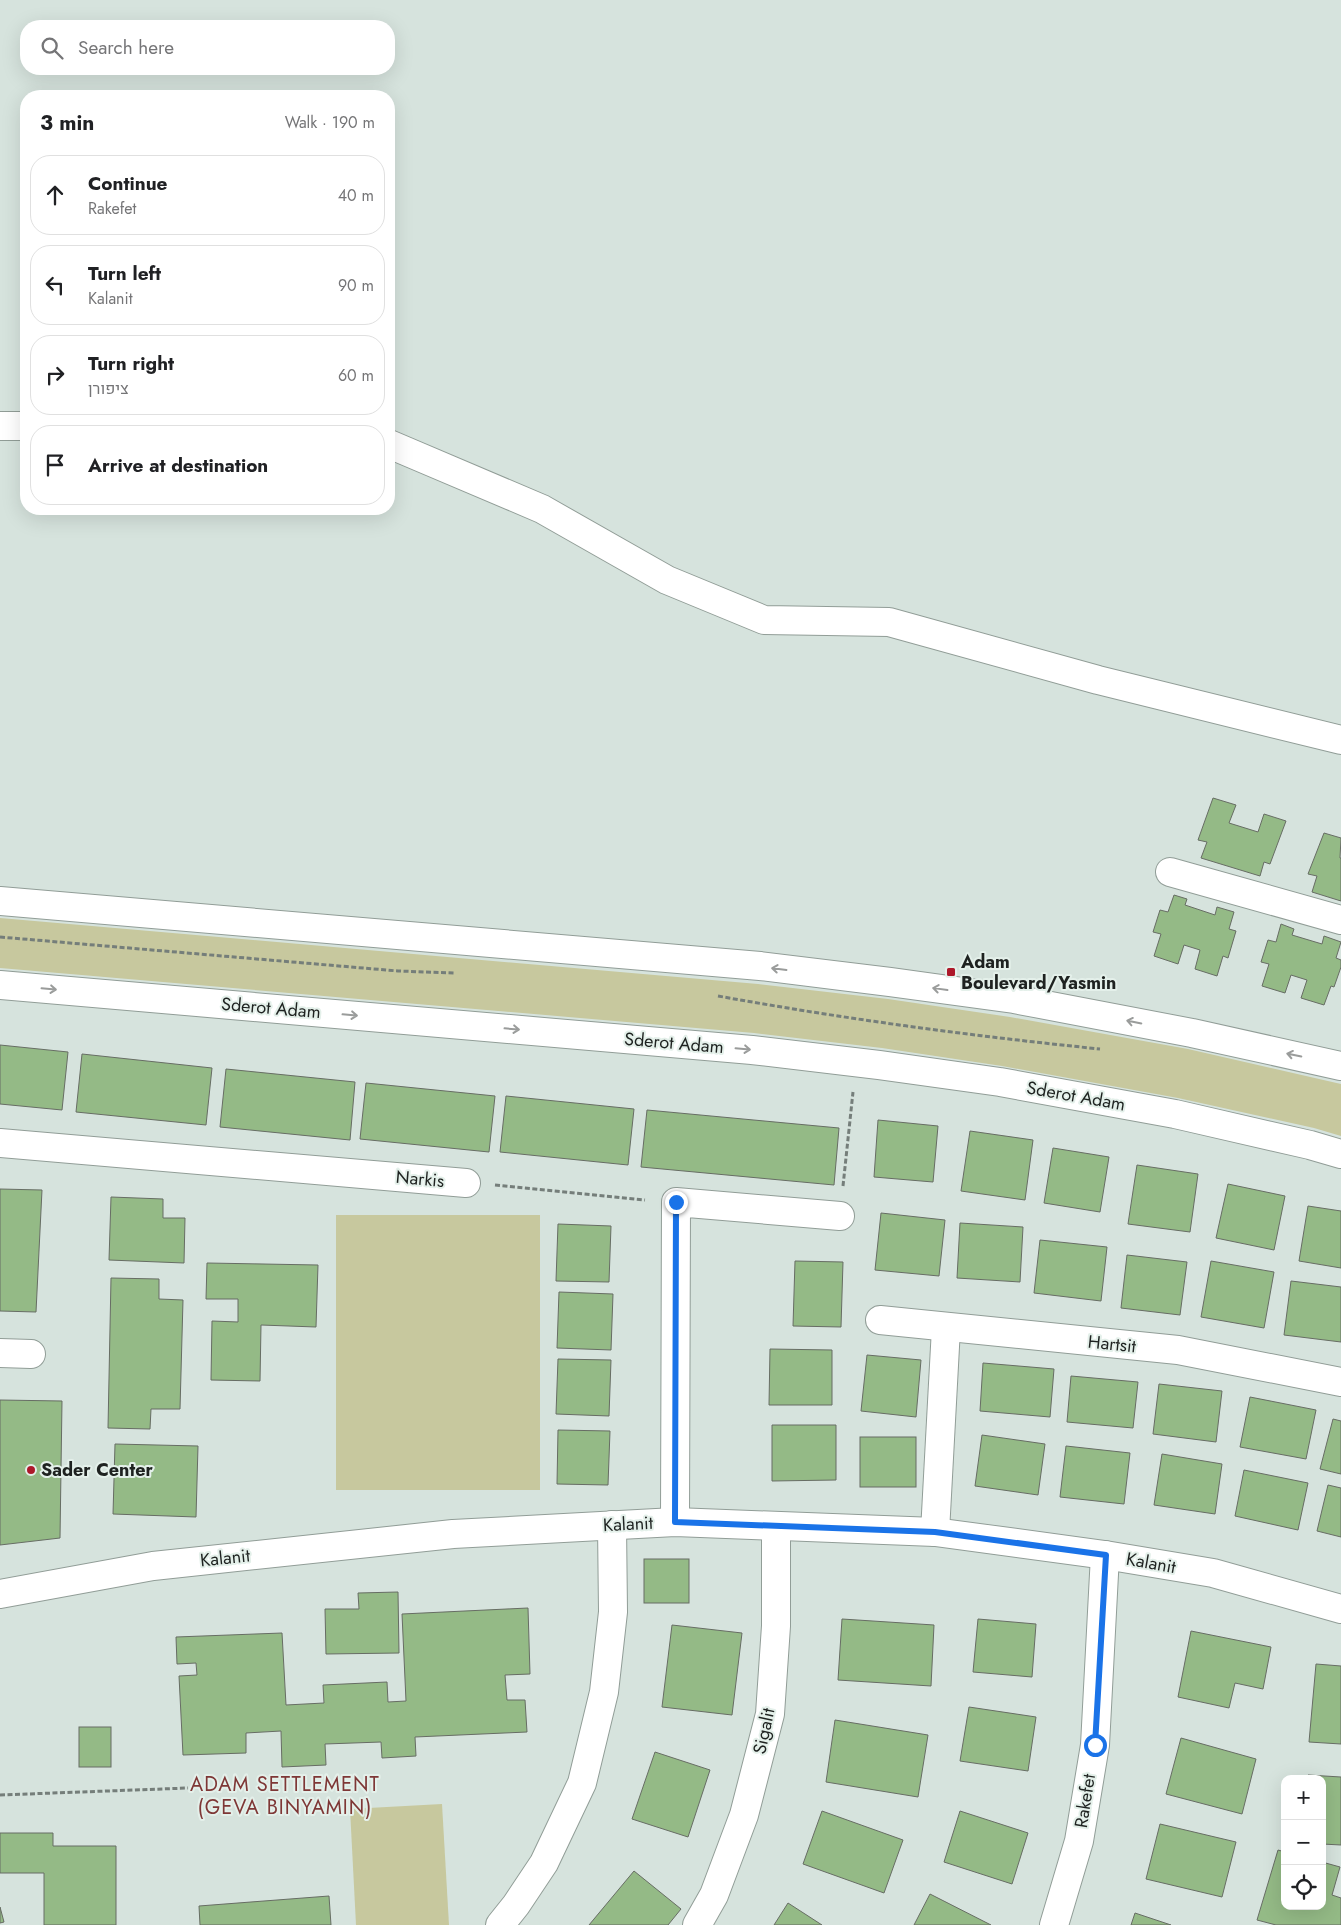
<!DOCTYPE html>
<html lang="en">
<head>
<meta charset="utf-8">
<style>
  body { margin:0; font-family:Jost,Heebo,sans-serif; background:#f2f2f2; color:#202124 }
  .controls { position:absolute; right:15px; bottom:15px; display:grid; overflow:hidden; border-radius:10px; box-shadow:0 5px 20px #0002 }
  .controls button { width:45px; height:45px; display:grid; place-items:center; padding:0; border:0; border-bottom:1px solid #e0e0e0; background:#fff; color:#202124; font:25px sans-serif }
  .stop { position:absolute; width:15px; height:15px; margin:-11px; border:4px solid #1a73e8; border-radius:50%; background:#fff }
  .stop.end { background:#1a73e8; border-color:#fff; box-shadow:0 1px 5px #0008 }
  .list { margin:0; padding:0; list-style:none }
  h2 { display:flex; justify-content:space-between; align-items:center; height:65px; margin:0; padding:0 20px; font-size:21px }
  h2 small { font-size:16px; font-weight:400; color:#757577 }
  .list li { display:grid; grid-template-columns:32px 1fr auto; gap:15px; align-items:center; box-sizing:border-box; height:80px; margin:0 10px 10px; padding:0 10px; border:1px solid #e0e0e0; border-radius:20px }
  .list b { display:block; font-size:19px; white-space:nowrap }
  .list p { margin:0; font-size:16px; white-space:nowrap; color:#757577 }
  .list em { font-size:16px; font-style:normal; color:#757577 }
  .icon { flex:none; width:28px; height:28px; fill:none; stroke:currentColor; stroke-width:2; stroke-linecap:round; stroke-linejoin:round }
  .map { position:relative; flex:none; width:1341px; height:1925px; overflow:hidden }
  .search { position:absolute; background:#fff; box-shadow:0 5px 20px #0002; left:20px; top:20px; width:375px; height:55px; display:flex; align-items:center; gap:12px; box-sizing:border-box; padding:0 18px; border-radius:20px; color:#757577; font-size:19px }
  .panel { position:absolute; background:#fff; box-shadow:0 5px 20px #0002; left:20px; top:90px; width:375px; height:425px; border-radius:20px }
  .map>svg:first-child { display:block }
</style>
</head>
<body>
<div class="map">
<svg width="1341" height="1925" viewBox="0 0 1341 1925">
  <rect width="100%" height="100%" fill="#d6e3dd"/>
  <!-- green -->
  <g fill="#c7c89e">
    <polygon points="0,918 758,984 888,999 1010,1017 1188,1049 1341,1084 1341,1136 1314,1128 1178,1098 1002,1066 882,1048 754,1033 0,968"/>
    <rect x="336" y="1215" width="204" height="275"/>
    <polygon points="442,1804 449,1925 356,1925 350,1809"/>
  </g>
  <!-- building -->
  <g fill="#94ba86" stroke="#676d64">
    <polygon points="1213,798 1236,805 1229,823 1258,832 1264,814 1286,821 1270,864 1264,862 1260,876 1201,858 1207,842 1198,840"/>
    <polygon points="1324,833 1341,838 1340,858 1341,858 1341,901 1312,892 1317,876 1308,874"/>
    <polygon points="1174,895 1187,899 1185,905 1215,915 1217,907 1234,912 1229,929 1236,931 1228,958 1223,956 1217,976 1195,969 1200,950 1184,945 1178,964 1154,956 1161,934 1153,932 1160,910 1168,912"/>
    <polygon points="1281,924 1294,929 1292,935 1322,944 1324,936 1341,942 1336,958 1341,960 1341,967 1334,987 1331,986 1324,1005 1301,998 1307,980 1291,975 1285,993 1262,986 1269,964 1261,962 1268,940 1276,942"/>
    <polygon points="0,1045 68,1052 62,1110 0,1104"/>
    <polygon points="82,1054 212,1068 206,1125 76,1112"/>
    <polygon points="226,1069 355,1082 350,1140 220,1127"/>
    <polygon points="366,1083 495,1096 489,1152 360,1139"/>
    <polygon points="506,1096 634,1109 628,1165 500,1152"/>
    <polygon points="647,1110 839,1128 834,1185 641,1167"/>
    <polygon points="878,1120 938,1126 933,1182 874,1177"/>
    <polygon points="970,1131 1033,1140 1025,1200 961,1191"/>
    <polygon points="1053,1148 1109,1157 1100,1212 1044,1203"/>
    <polygon points="1137,1165 1198,1174 1190,1232 1128,1224"/>
    <polygon points="1228,1184 1285,1196 1274,1250 1216,1238"/>
    <polygon points="0,1189 42,1190 36,1312 0,1311"/>
    <polygon points="111,1197 163,1199 163,1218 185,1218 184,1263 109,1260"/>
    <polygon points="1308,1206 1341,1211 1341,1268 1299,1261"/>
    <polygon points="881,1213 945,1220 939,1276 875,1270"/>
    <polygon points="960,1223 1023,1227 1020,1282 957,1278"/>
    <polygon points="558,1224 611,1226 609,1282 556,1281"/>
    <polygon points="1040,1240 1107,1247 1101,1301 1034,1293"/>
    <polygon points="1127,1255 1187,1262 1180,1315 1121,1308"/>
    <polygon points="795,1261 843,1262 841,1327 793,1326"/>
    <polygon points="1211,1261 1274,1272 1264,1328 1201,1317"/>
    <polygon points="207,1263 318,1265 316,1327 261,1325 260,1381 211,1380 212,1321 238,1322 238,1299 206,1299"/>
    <polygon points="111,1278 159,1279 159,1299 183,1300 180,1409 151,1409 150,1429 108,1428"/>
    <polygon points="1291,1281 1341,1287 1341,1342 1284,1335"/>
    <polygon points="559,1292 613,1294 611,1350 557,1348"/>
    <polygon points="770,1349 832,1350 832,1405 769,1405"/>
    <polygon points="867,1355 921,1360 916,1417 861,1411"/>
    <polygon points="558,1359 611,1360 609,1416 556,1414"/>
    <polygon points="983,1363 1054,1369 1050,1417 980,1411"/>
    <polygon points="1071,1376 1138,1382 1133,1428 1067,1422"/>
    <polygon points="1159,1384 1222,1391 1216,1442 1153,1434"/>
    <polygon points="1250,1397 1316,1410 1306,1459 1240,1447"/>
    <polygon points="0,1400 62,1401 60,1538 0,1545"/>
    <polygon points="1333,1419 1341,1421 1341,1474 1320,1469"/>
    <polygon points="772,1425 836,1425 836,1480 772,1481"/>
    <polygon points="558,1430 610,1431 608,1485 557,1484"/>
    <polygon points="982,1435 1045,1444 1038,1495 975,1486"/>
    <rect x="860" y="1437" width="56" height="50"/>
    <polygon points="115,1444 198,1446 196,1517 113,1514"/>
    <polygon points="1066,1446 1130,1453 1124,1504 1060,1497"/>
    <polygon points="1162,1454 1222,1464 1215,1514 1154,1505"/>
    <polygon points="1244,1470 1308,1483 1298,1530 1235,1516"/>
    <polygon points="1328,1485 1341,1488 1341,1537 1317,1531"/>
    <rect x="644" y="1559" width="45" height="44"/>
    <polygon points="398,1592 399,1653 326,1654 325,1609 359,1609 358,1593"/>
    <polygon points="528,1608 530,1674 505,1675 507,1700 525,1700 527,1732 415,1737 416,1756 382,1758 381,1742 325,1744 326,1765 282,1767 281,1731 246,1733 246,1753 183,1755 179,1676 197,1675 196,1663 177,1664 176,1637 282,1633 286,1705 324,1703 323,1685 387,1682 388,1702 406,1701 402,1614"/>
    <polygon points="842,1619 934,1625 931,1686 838,1680"/>
    <polygon points="978,1619 1036,1624 1032,1677 973,1672"/>
    <polygon points="672,1625 742,1633 732,1715 662,1707"/>
    <polygon points="1191,1631 1271,1647 1263,1689 1235,1683 1229,1708 1178,1697"/>
    <polygon points="1316,1664 1341,1666 1341,1744 1309,1742"/>
    <polygon points="969,1707 1036,1717 1028,1771 960,1761"/>
    <polygon points="835,1720 928,1735 918,1797 826,1782"/>
    <rect x="79" y="1727" width="32" height="40"/>
    <polygon points="1181,1738 1256,1759 1242,1814 1166,1794"/>
    <polygon points="655,1752 710,1770 688,1837 632,1819"/>
    <polygon points="1308,1775 1341,1777 1341,1845 1322,1844 1322,1779 1308,1779"/>
    <polygon points="822,1811 903,1840 884,1893 803,1864"/>
    <polygon points="960,1811 1028,1833 1012,1884 944,1862"/>
    <polygon points="1160,1824 1236,1842 1222,1897 1146,1879"/>
    <polygon points="0,1833 53,1833 53,1846 116,1846 116,1925 44,1925 44,1873 0,1873"/>
    <polygon points="1278,1850 1285,1852 1285,1906 1322,1906 1322,1862 1340,1867 1332,1895 1341,1898 1341,1925 1276,1925 1257,1920"/>
    <polygon points="634,1871 681,1909 668,1925 589,1925"/>
    <polygon points="930,1894 991,1925 914,1925"/>
    <polygon points="329,1896 331,1925 200,1925 199,1906"/>
    <polygon points="788,1903 822,1925 774,1925"/>
    <polygon points="0,1907 4,1922 0,1923"/>
    <polygon points="1135,1913 1171,1925 1131,1925"/>
  </g>
  <g fill="none" stroke-linecap="round" stroke-linejoin="round">
    <!-- minor casing -->
    <g stroke="#919d97" stroke-width="30">
      <g id="minor">
        <polyline points="0,426 26,426"/>
        <polyline points="389,444 542,509 667,580 764,620 889,622 1098,680 1341,740"/>
        <polyline points="1170,872 1341,920"/>
        <polyline points="0,901 760,966 890,982 1014,999 1192,1033 1341,1066"/>
        <polyline points="0,985 752,1050 879,1065 1000,1082 1175,1114 1310,1145 1341,1154"/>
        <polyline points="0,1143 466,1183"/>
        <polyline points="880,1320 1178,1350 1341,1382"/>
        <polyline points="0,1353 31,1354"/>
        <polyline points="675,1522 676,1202 840,1216"/>
        <polyline points="935,1532 946,1328"/>
        <polyline points="0,1594 153,1566 453,1534 675,1522 935,1532 1105,1555 1213,1573 1341,1609"/>
        <polyline points="500,1925 516,1905 544,1863 582,1783 604,1692 613,1612 612,1525"/>
        <polyline points="697,1925 714,1895 744,1815 770,1714 776,1626 776,1526"/>
        <polyline points="1054,1925 1079,1841 1095,1745 1105,1555"/>
      </g>
    </g>
    <!-- path -->
    <g stroke="#757e7a" stroke-width="3" stroke-dasharray="5 2.5" stroke-linecap="butt">
      <polyline points="0,937 398,971 455,973"/>
      <path d="M 718,996 C 845,1019 972,1036 1100,1049"/>
      <polyline points="495,1185 645,1200"/>
      <polyline points="843,1186 853,1092"/>
      <polyline points="0,1795 188,1788"/>
    </g>
    <!-- minor -->
    <use href="#minor" stroke="#fff" stroke-width="28"/>
  </g>
  <!-- one-way arrows -->
  <defs><path id="oneway-shaft" d="M-6 0H5M1.5-3L5.5 0L1.5 3" fill="none" stroke-width="1.6" stroke-linecap="round" stroke-linejoin="round" transform="scale(1.25)"/></defs>
  <g stroke="#9a9c9b">
    <use href="#oneway-shaft" transform="translate(779 969) rotate(-173)"/>
    <use href="#oneway-shaft" transform="translate(49 989) rotate(5)"/>
    <use href="#oneway-shaft" transform="translate(940 989) rotate(-172)"/>
    <use href="#oneway-shaft" transform="translate(350 1015) rotate(5)"/>
    <use href="#oneway-shaft" transform="translate(1134 1022) rotate(-169)"/>
    <use href="#oneway-shaft" transform="translate(512 1029) rotate(5)"/>
    <use href="#oneway-shaft" transform="translate(743 1049) rotate(5)"/>
    <use href="#oneway-shaft" transform="translate(1294 1055) rotate(-168)"/>
  </g>
  <g fill="none" stroke-linecap="round" stroke-linejoin="round">
    <!-- route -->
    <polyline stroke="#1a73e8" stroke-width="6" points="676,1202 675,1522 935,1532 1106,1555 1095,1745"/>
  </g>
  <!-- markers -->
  <g fill="#ad182a" stroke="#e4f0ea" stroke-width="2">
    <rect x="946" y="967" width="10" height="10" rx="2.5"/>
    <circle cx="31" cy="1470" r="5"/>
  </g>
  <g text-anchor="middle" stroke-width="4" stroke-linejoin="round" paint-order="stroke">
    <!-- poi labels -->
    <g font-size="18" font-weight="bold" fill="#1e2220" stroke="#e4f0ea" text-anchor="start">
      <text x="961" y="968">Adam<tspan x="961" dy="21">Boulevard/Yasmin</tspan></text>
      <text x="41" y="1476">Sader Center</text>
    </g>
    <!-- street labels -->
    <g font-size="18" fill="#1e2220" stroke="#e4f0ea">
      <text transform="translate(271 1008) rotate(5)" y="6">Sderot Adam</text>
      <text transform="translate(674 1043) rotate(5)" y="6">Sderot Adam</text>
      <text transform="translate(1076 1096) rotate(10)" y="6">Sderot Adam</text>
      <text transform="translate(420 1179) rotate(5)" y="6">Narkis</text>
      <text transform="translate(1112 1344) rotate(6)" y="6">Hartsit</text>
      <text transform="translate(628 1524) rotate(-3)" y="6">Kalanit</text>
      <text transform="translate(225 1558) rotate(-6)" y="6">Kalanit</text>
      <text transform="translate(1151 1563) rotate(10)" y="6">Kalanit</text>
      <text transform="translate(764 1731) rotate(-78)" y="6">Sigalit</text>
      <text transform="translate(1085 1801) rotate(-81)" y="6">Rakefet</text>
    </g>
    <!-- quarter labels -->
    <g font-size="20" letter-spacing="1" fill="#7e3736" stroke="#e4f0ea">
      <text x="285" y="1791">ADAM SETTLEMENT<tspan x="285" dy="23">(GEVA BINYAMIN)</tspan></text>
    </g>
  </g>
</svg>
<div class="controls">
<button>+</button>
<button>−</button>
<button><svg class="icon" aria-label="locate" viewBox="0 0 24 24"><circle cx="12" cy="12" r="6"/><path d="M12 2v4M12 18v4M2 12h4M18 12h4"/></svg></button>
</div>
<div class="stop" style="left:1095px;top:1745px"></div>
<div class="stop end" style="left:676px;top:1202px"></div>
<div class="search"><svg class="icon" aria-label="search" viewBox="0 0 24 24"><circle cx="10" cy="10" r="6"/><path d="M15 15l6 6"/></svg>Search here</div>
<section class="panel">
<h2>3 min<small>Walk · 190 m</small></h2>
<ul class="list">
<li><svg class="icon" aria-label="ahead" viewBox="0 0 24 24"><path d="M12 20V5M6 11l6-6 6 6"/></svg><div><b>Continue</b><p>Rakefet</p></div><em>40 m</em></li>
<li><svg class="icon" aria-label="left" viewBox="0 0 24 24"><path d="M17 20v-9H6M10 6l-5 5 5 5"/></svg><div><b>Turn left</b><p>Kalanit</p></div><em>90 m</em></li>
<li><svg class="icon" aria-label="right" viewBox="0 0 24 24"><path d="M7 20v-9h11M14 6l5 5-5 5"/></svg><div><b>Turn right</b><p>ציפורן</p></div><em>60 m</em></li>
<li><svg class="icon" aria-label="arrive" viewBox="0 0 24 24"><path d="M6 21V4h12l-3 4 3 4H6"/></svg><div><b>Arrive at destination</b></div></li>
</ul>
</section>
</div>
</body>
</html>
